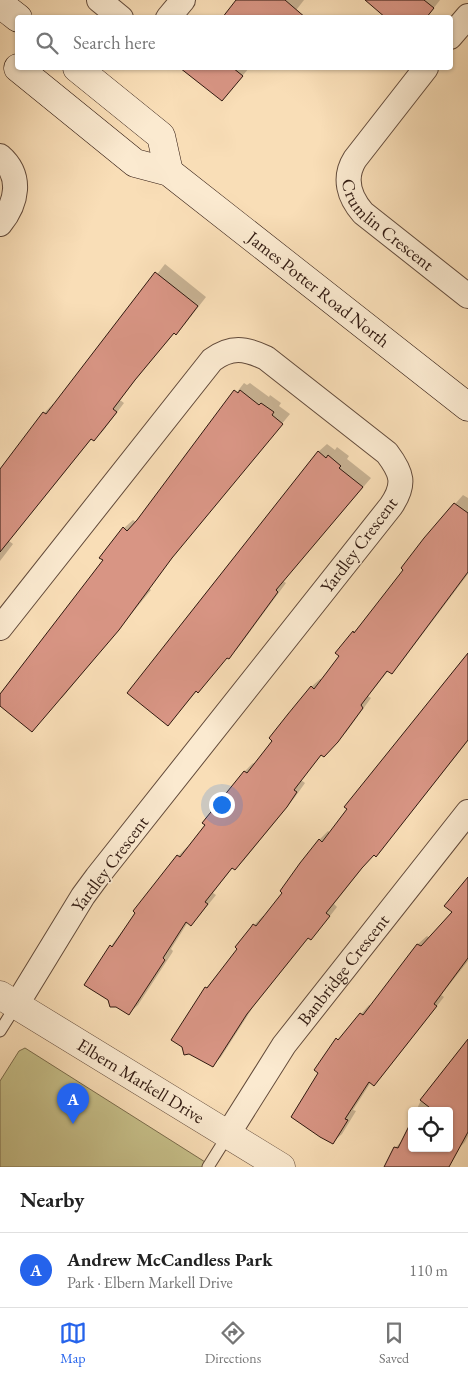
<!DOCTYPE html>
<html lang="en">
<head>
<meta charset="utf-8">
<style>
  body { margin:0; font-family:"EB Garamond",serif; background:#f6f6f6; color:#222 }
  .controls { position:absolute; right:15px; bottom:15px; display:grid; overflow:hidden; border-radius:5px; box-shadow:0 1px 4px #0004 }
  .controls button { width:45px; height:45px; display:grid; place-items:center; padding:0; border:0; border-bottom:1px solid #e0e0e0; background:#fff; color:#222; font:25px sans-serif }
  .you { position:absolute; left:221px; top:804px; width:18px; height:18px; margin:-12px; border:4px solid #fff; border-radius:50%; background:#1a73e8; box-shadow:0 0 0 8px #1a73e833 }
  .badge { display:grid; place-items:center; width:32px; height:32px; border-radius:50%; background:#2563eb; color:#fff; font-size:16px; font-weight:700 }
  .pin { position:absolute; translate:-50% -41px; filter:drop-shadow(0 1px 2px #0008) }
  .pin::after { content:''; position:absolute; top:26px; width:18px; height:15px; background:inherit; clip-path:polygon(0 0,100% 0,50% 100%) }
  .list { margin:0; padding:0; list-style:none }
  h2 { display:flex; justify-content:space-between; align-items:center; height:65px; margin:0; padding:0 20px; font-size:21px }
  h2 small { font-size:16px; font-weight:400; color:#767676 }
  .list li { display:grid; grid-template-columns:32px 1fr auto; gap:15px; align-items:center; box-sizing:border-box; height:75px; padding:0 20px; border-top:1px solid #e0e0e0 }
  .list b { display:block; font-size:19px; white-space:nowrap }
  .list p { margin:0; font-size:16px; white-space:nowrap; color:#767676 }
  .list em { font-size:16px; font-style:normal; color:#767676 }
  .icon { flex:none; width:28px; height:28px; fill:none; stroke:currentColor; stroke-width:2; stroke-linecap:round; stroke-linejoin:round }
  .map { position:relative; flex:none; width:468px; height:1167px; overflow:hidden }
  .search { position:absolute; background:#fff; box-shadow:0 1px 4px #0004; left:15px; right:15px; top:15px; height:55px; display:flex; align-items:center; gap:12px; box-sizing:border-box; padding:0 18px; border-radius:5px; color:#767676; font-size:19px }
  .sheet { height:140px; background:#fff }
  nav { display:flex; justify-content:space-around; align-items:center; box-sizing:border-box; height:70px; border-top:1px solid #e0e0e0; background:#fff; font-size:14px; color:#767676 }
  nav a { display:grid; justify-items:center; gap:2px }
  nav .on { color:#2563eb }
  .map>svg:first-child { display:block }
</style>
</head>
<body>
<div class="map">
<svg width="468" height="1167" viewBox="0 0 468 1167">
  <rect width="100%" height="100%" fill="#f9deb7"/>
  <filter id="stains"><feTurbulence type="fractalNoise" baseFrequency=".004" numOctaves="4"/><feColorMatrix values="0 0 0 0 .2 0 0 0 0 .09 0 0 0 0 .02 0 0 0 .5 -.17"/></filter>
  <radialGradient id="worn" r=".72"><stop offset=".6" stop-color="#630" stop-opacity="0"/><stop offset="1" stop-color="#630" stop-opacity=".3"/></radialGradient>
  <!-- green -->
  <polygon fill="#c6bf89" stroke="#7b6c4c" points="25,1048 213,1167 0,1167 0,1081 19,1051"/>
  <!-- shadow -->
  <g fill="#0003">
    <polygon points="237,0 304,0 290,18"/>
    <polygon points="367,0 440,0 426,18"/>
    <polygon points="183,68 249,68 222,100"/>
    <polygon points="165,264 206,297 185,324 175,332 143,370 120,400 124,403 103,431 94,439 92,438 9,541 13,544 0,561 0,470 44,413 53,404 55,406"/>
    <polygon points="244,383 247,385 250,383 269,397 270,395 281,403 279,406 290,414 180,547 148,588 151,590 62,698 0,704 0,694 104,560 124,528 133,520 136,522"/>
    <polygon points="327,444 335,450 337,447 349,456 347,459 371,478 283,581 286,583 237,649 227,657 168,724 318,452"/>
    <polygon points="463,495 468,498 468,574 400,664 391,673 389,670 368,696 371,698 347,731 333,747 322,754 301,780 305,783 295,797 244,860 235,868 233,867 213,893 216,895 199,916 191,924 188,922 171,949 173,951 172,953 138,1005 129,1013 111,946 137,912 135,911 178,856 187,847 189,848 207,825 215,808 245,771 253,763 255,764 311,687 320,679 322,680 341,656 337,653 405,570 425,538"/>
    <polygon points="468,653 468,741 384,846 370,858 334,904 337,907 319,930 309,937 255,1004 221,1057 213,1065 206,988 239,949 254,925 263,916 265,918 319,840 328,831 330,833 349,809 345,807"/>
    <polygon points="468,878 468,961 441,995 444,997 382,1076 374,1084 371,1082 353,1110 356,1111 342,1134 333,1142 320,1072 328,1051 361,1014 369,1005 371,1006 418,944 427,936 430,938 453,912"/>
    <polygon points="468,1041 468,1136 465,1142 456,1151 448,1167 395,1148 403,1140 412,1148 449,1148 449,1111 416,1111 421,1100"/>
  </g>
  <!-- building -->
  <g fill="#d89584" stroke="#301910">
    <polygon points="236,0 285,0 306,18 222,18"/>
    <polygon points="365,0 424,0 434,8 426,18 386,18"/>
    <polygon points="180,68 233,68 243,76 222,101"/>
    <polygon points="155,272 198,306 176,335 174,333 135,380 113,409 117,412 94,441 91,439 0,552 0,469 43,412 46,414"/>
    <polygon points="234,390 238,393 240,390 259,405 261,403 274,412 272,415 283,424 172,558 119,630 32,732 0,706 0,694 103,560 99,558 123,527 127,531 137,520"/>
    <polygon points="318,451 326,458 328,455 341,466 339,468 363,487 276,590 278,592 229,659 227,658 198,693 196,691 168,726 127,693"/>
    <polygon points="454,503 468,513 468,572 392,674 387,671 361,705 363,708 338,742 324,757 321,755 294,790 297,792 287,807 235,870 232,868 205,902 208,904 191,926 186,922 163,958 165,960 163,963 129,1015 116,1007 110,1007 108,1000 84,985 110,945 112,947 135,913 133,911 177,855 180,857 205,825 202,823 244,771 247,773 272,741 269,738 288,714 311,686 314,689 327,672 339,656 335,653 353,631 354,633 403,570 401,568 424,538"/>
    <polygon points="468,653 468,740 376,857 374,855 362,868 326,913 330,916 311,940 308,938 247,1014 213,1067 189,1054 184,1055 182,1047 171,1040 205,987 207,988 237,949 235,947 251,927 253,924 256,926 282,893 280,891 300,863 319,839 322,842 347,809 344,807"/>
    <polygon points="468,877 468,958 434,1004 437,1006 374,1086 369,1082 345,1119 348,1120 333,1144 320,1137 291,1117 318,1073 314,1070 336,1038 338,1040 360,1013 363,1015 417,944 421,946 452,912 444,906"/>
    <polygon points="468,1039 468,1132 449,1167 384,1167 394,1147 398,1148 412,1120 412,1148 449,1148 449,1111 434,1111 420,1100"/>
  </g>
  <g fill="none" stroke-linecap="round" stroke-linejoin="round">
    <!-- service casing -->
    <g stroke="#624a3a" stroke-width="13">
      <g id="service">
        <polyline points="0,1031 17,1004"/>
        <polyline points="208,1167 228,1135"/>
      </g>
    </g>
    <!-- minor casing -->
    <g stroke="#624a3a" stroke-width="26">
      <g id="minor">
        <polyline points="99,0 121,18"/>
        <polyline points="168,18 183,0"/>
        <polyline points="450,37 468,16"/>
        <path id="s1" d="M 426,68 L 355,159 C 343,178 349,197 363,213 L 468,296"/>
        <path d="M 0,156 C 23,176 17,203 0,224"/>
        <path d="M 0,628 L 212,360 C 231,346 245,348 266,358 L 387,453 C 402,473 406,484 391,506 L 97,877 L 83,896 L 17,1004"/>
        <path id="s2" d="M 228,1134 L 284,1045 L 468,812"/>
      </g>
    </g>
    <!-- tertiary casing -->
    <g stroke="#624a3a" stroke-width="29">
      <g id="tertiary">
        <path id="s3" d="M 0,995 L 281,1167"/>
      </g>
    </g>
    <!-- secondary casing -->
    <g stroke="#301910" stroke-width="29">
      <g id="secondary">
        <polyline points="0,4 18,18"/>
        <path id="s4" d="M 18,68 L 135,163 L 169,172 L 468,407"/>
        <polyline points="77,68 161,136 169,172"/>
      </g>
    </g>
    <!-- service -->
    <use href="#service" stroke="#fbead0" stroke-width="11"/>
    <!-- minor -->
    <use href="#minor" stroke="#fbead0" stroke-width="24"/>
    <!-- tertiary -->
    <use href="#tertiary" stroke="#fbead0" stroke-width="28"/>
    <!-- secondary -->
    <use href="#secondary" stroke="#fbead0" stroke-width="28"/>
  </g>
  <g text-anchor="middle" stroke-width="4" stroke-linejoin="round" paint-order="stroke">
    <!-- street labels -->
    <g font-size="18" fill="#301910" stroke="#fbead0">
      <text dy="6" stroke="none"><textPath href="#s1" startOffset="199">Crumlin Crescent</textPath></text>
      <text dy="6" stroke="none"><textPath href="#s4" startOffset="376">James Potter Road North</textPath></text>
      <text transform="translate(359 545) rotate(-53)" y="6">Yardley Crescent</text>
      <text transform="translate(110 864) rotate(-53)" y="6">Yardley Crescent</text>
      <text dy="6" stroke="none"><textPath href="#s2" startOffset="201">Banbridge Crescent</textPath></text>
      <text dy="6" stroke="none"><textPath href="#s3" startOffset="165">Elbern Markell Drive</textPath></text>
    </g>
  </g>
  <rect width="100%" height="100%" filter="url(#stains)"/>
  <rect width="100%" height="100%" fill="url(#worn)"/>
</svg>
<div class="controls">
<button><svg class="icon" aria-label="locate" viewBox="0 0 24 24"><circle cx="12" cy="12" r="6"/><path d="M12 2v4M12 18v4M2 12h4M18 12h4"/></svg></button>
</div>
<div class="you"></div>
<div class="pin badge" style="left:73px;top:1124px">A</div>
<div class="search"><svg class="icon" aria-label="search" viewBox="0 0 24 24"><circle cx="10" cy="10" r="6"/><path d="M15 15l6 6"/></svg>Search here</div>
</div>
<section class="sheet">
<h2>Nearby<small></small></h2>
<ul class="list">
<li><span class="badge">A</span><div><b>Andrew McCandless Park</b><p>Park · Elbern Markell Drive</p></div><em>110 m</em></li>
</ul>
</section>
<nav>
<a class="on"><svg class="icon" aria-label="map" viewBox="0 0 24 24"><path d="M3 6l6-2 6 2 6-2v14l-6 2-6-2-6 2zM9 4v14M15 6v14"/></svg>Map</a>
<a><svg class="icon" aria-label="directions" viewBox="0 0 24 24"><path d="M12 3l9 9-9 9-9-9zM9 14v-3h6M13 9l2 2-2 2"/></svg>Directions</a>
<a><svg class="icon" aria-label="saved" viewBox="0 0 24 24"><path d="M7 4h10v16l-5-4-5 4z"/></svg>Saved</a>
</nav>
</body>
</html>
